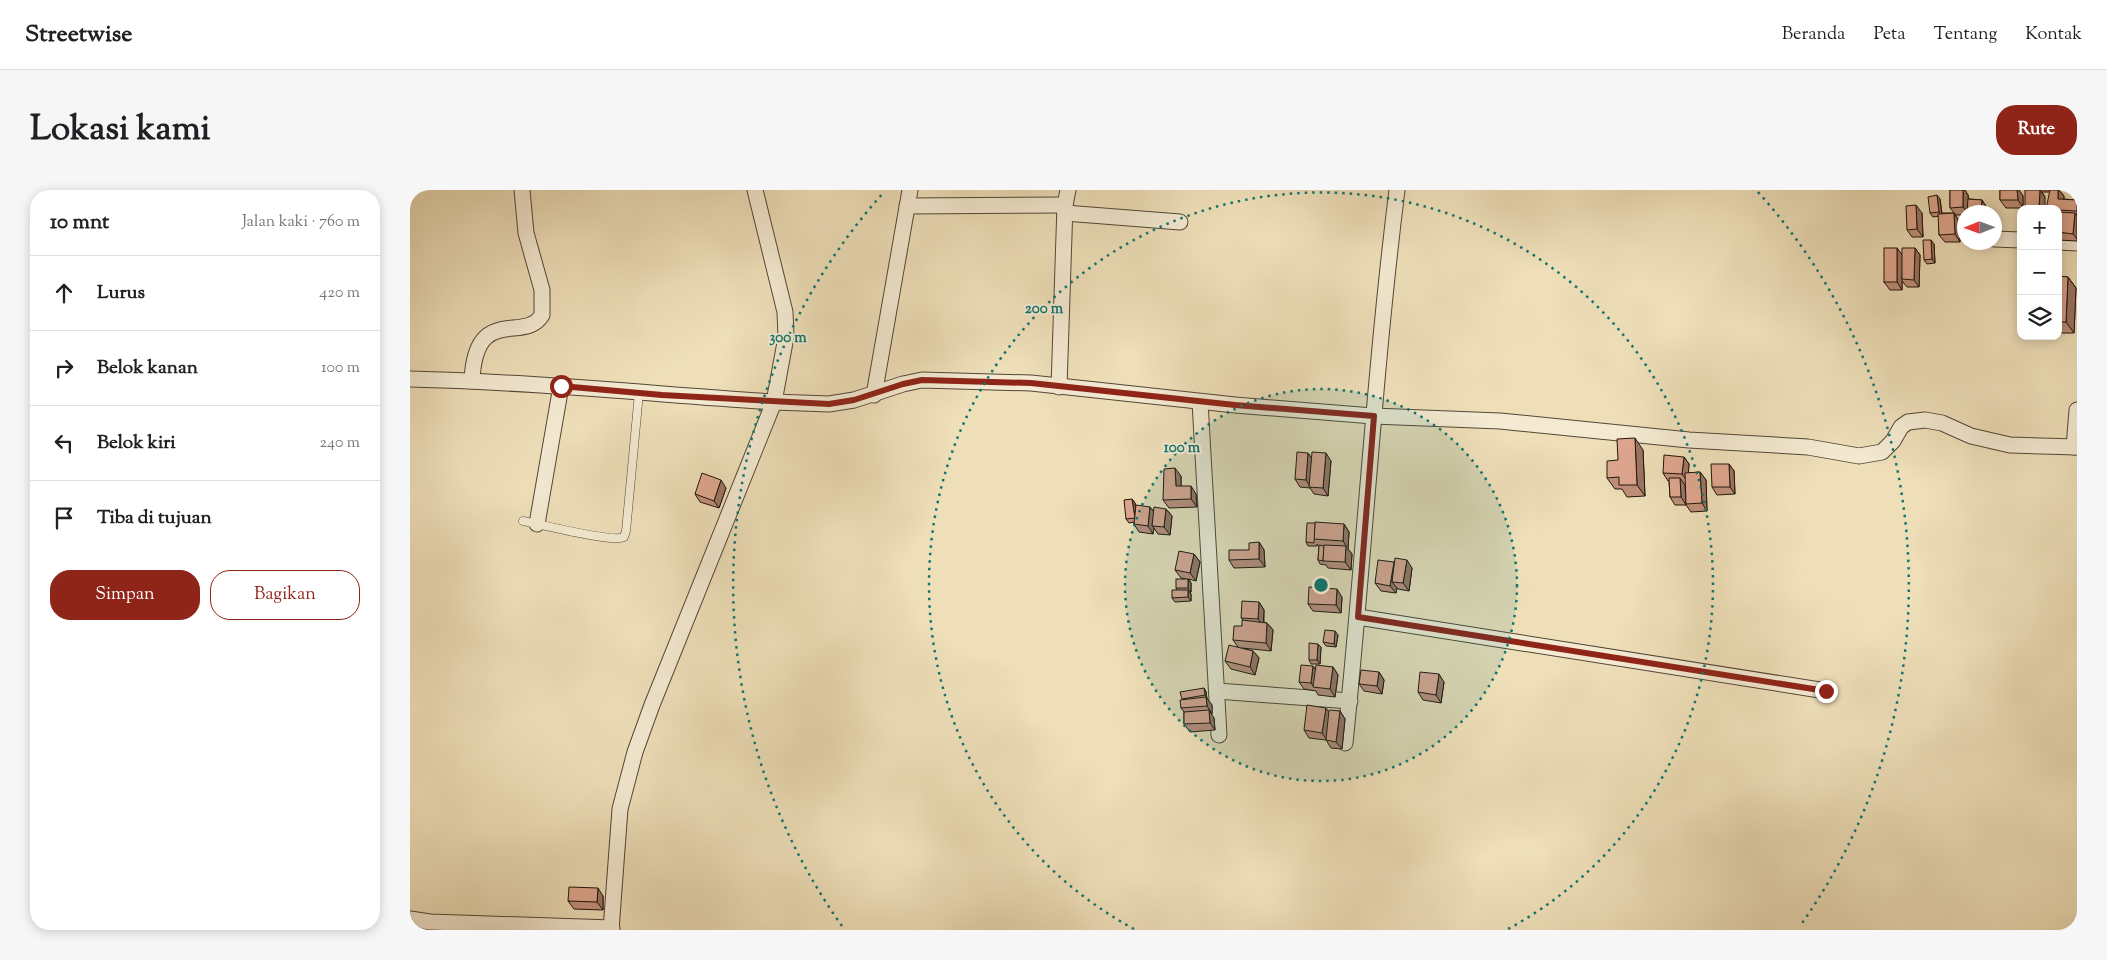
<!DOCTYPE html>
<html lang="id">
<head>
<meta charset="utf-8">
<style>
  body { margin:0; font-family:"Sorts Mill Goudy",serif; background:#f6f6f6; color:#202124 }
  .controls { position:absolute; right:15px; top:15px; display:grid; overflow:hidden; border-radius:10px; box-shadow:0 2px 12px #0003 }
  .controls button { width:45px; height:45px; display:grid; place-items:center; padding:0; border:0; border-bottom:1px solid #e0e0e0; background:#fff; color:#202124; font:25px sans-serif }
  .compass { position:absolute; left:1547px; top:15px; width:45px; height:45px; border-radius:50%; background:#fff; box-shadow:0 2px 12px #0003; rotate:269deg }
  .stop { position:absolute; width:15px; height:15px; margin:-11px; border:4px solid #8f2418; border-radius:50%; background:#fff }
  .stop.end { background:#8f2418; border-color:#fff; box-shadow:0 1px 5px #0008 }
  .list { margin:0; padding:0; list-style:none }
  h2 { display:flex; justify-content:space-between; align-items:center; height:65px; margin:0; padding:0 20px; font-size:21px }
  h2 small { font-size:16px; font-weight:400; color:#757577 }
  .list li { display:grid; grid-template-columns:32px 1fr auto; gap:15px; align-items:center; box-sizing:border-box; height:75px; padding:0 20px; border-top:1px solid #e0e0e0 }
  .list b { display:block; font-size:19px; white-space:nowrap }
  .list em { font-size:16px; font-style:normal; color:#757577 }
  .actions { display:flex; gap:10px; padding:15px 20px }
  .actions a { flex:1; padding:11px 0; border:1px solid #8f2418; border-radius:20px; text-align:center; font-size:18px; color:#8f2418 }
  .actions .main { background:#8f2418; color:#fff }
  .icon { flex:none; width:28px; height:28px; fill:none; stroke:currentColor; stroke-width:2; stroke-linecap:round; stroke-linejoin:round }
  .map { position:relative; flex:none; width:1667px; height:740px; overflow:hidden; border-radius:20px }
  header { display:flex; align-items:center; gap:30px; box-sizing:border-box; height:70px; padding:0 25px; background:#fff; border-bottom:1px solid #e0e0e0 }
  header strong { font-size:24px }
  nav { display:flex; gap:28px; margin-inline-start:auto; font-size:18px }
  .intro { display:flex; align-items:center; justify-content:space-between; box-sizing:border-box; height:120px; padding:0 30px }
  h1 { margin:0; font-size:35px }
  .button { padding:12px 22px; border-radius:20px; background:#8f2418; color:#fff; font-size:18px; font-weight:700 }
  main { display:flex; gap:30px; padding:0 30px }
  aside { flex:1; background:#fff; border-radius:20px; box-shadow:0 2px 12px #0003 }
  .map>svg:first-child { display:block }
</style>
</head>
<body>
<header>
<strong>Streetwise</strong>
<nav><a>Beranda</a><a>Peta</a><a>Tentang</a><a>Kontak</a></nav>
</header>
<div class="intro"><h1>Lokasi kami</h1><a class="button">Rute</a></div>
<main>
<aside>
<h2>10 mnt<small>Jalan kaki · 760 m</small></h2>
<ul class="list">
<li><svg class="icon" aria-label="ahead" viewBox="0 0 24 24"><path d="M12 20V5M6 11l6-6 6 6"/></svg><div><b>Lurus</b></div><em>420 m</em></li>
<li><svg class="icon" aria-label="right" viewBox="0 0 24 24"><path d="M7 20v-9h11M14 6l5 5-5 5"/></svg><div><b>Belok kanan</b></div><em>100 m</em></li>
<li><svg class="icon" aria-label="left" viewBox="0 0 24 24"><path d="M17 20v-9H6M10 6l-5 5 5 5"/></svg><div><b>Belok kiri</b></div><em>240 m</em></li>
<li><svg class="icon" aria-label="arrive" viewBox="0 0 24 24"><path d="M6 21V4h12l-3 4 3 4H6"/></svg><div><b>Tiba di tujuan</b></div></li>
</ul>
<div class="actions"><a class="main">Simpan</a><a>Bagikan</a></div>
</aside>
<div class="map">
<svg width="1667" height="740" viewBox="0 0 1667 740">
  <rect width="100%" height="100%" fill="#eedfb9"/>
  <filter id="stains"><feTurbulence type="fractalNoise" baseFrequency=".004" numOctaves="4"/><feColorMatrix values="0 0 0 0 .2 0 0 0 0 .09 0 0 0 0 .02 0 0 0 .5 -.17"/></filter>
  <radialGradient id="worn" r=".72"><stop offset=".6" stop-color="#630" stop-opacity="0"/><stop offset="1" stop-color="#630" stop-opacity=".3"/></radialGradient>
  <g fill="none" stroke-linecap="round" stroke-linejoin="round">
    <!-- service casing -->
    <g stroke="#534736" stroke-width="9">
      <path id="service" d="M 113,331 C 130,334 203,353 214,347 L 216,341 L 229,203"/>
    </g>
    <!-- minor casing -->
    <g stroke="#534736" stroke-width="17">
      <g id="minor">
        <polyline points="497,16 655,15"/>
        <polyline points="655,23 770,32"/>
        <polyline points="1584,49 1611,50"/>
        <polyline points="1648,52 1667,53"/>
        <path d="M 0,189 C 122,192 243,204 364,212 L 376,147 L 375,122 L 345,0"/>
        <path d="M 62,191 C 65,113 115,154 132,125 L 132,100 L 116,43 L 112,0"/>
        <polyline points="649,197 655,15 658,0"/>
        <polyline points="464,205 500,0"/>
        <polyline points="790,212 809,545"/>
        <polyline points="1664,257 1667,220"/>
        <polyline points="127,334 151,196"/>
        <polyline points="948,427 1416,501"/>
        <polyline points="807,501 940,511"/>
        <path d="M 935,553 C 954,369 964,184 987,0"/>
        <polyline points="0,729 20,732 202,738"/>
        <polyline points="201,740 210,619 225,562 242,515 364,212 419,214 444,210 493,194 512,190 621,193 825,215 963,226 1090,231 1279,250 1398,257 1449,266 1472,262 1483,251 1491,237 1498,232 1515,230 1532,233 1561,246 1600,255 1667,257"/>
      </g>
    </g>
    <!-- service -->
    <use href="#service" stroke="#f4ead2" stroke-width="8"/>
    <!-- minor -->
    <use href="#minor" stroke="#f4ead2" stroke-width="15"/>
  </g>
  <!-- wall -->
  <g fill="#c1907c" stroke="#1f140a">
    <polygon points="1540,0 1555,0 1558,5 1559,9 1572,10 1577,18 1577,22 1554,22 1554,25 1546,25 1540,18"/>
    <polygon points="1590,0 1609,0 1613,6 1613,18 1596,18 1590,10"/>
    <polygon points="1615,0 1649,0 1654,6 1654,9 1667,10 1667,51 1648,50 1648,19 1640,2 1632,2 1635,7"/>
    <polygon points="1530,9 1532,23 1544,23 1549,31 1550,52 1535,52 1529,45 1529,26 1523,27 1520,23"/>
    <polygon points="1512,23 1513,47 1502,47 1497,40"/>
    <polygon points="1524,54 1525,73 1517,74 1514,70"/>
    <polygon points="1487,58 1492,65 1505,58 1510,65 1509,97 1497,97 1492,91 1492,100 1480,100 1474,92"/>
    <polygon points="1648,86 1658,87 1666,98 1664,143 1648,143"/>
    <polygon points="1233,260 1235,306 1217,307 1212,299 1205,299 1197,288 1208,270"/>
    <polygon points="898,263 901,268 921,271 918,306 904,304 900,298 890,297 885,289"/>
    <polygon points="1274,267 1279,274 1278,283 1290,282 1296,290 1297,321 1281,322 1276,315 1265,315 1260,307 1259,291 1258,291 1253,283"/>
    <polygon points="1319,274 1324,281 1325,304 1307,305 1302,297"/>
    <polygon points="771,286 771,296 786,304 787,317 759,318 753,310"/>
    <polygon points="316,298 309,318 290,312 285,304"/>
    <polygon points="722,309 725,313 726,319 740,317 744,322 756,319 762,326 760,345 748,344 744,338 743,344 729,342 724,334 724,332 719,333 716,329"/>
    <polygon points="934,334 939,342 938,359 942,364 941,380 918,378 916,375 910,374 908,370 909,357 907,354 907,356 898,356 896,352"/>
    <polygon points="849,352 854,360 855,377 824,378 819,370 839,360"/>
    <polygon points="784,364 790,372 786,391 779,389 781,393 781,402 780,402 781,404 781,411 765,412 762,408 767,400 766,398 776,389 771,388 765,380"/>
    <polygon points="984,372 985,374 1002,378 999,401 988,399 987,398 986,403 971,401 965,393"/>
    <polygon points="932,407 931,423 903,421 898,414"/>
    <polygon points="849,412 854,420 854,432 857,433 863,440 861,461 832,458 843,461 849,468 845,485 821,479 815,471 828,457 823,450 832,436 833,430 831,428"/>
    <polygon points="928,445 926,457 916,456 913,452"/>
    <polygon points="908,454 911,457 910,474 901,474 899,470"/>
    <polygon points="903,476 906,480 923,477 928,485 925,507 908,505 906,501 894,499 889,492"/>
    <polygon points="969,482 974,490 972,504 954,501 949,494"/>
    <polygon points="1034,492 1031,513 1013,510 1008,502"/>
    <polygon points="794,498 796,502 797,509 802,515 802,524 801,524 804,528 805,540 780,542 774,534 774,522 771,518 772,510"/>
    <polygon points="930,521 935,529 932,559 921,558 916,550 899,548 894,540 919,522"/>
    <polygon points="193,706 193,720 164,719 158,711"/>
  </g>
  <!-- shaded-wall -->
  <g fill="#9d7565" stroke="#1f140a">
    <polygon points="1553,0 1555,0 1558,5 1559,22 1557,22 1553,17"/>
    <polygon points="1607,0 1609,0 1613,6 1613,18 1608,10"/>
    <polygon points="1630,0 1635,7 1635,19 1629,19"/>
    <polygon points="1648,0 1649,0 1654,6 1653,16 1648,9"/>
    <polygon points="1527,5 1530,9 1532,26 1529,22"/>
    <polygon points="1572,10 1577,18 1577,22 1571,22"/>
    <polygon points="1506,15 1512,23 1513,47 1507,39"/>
    <polygon points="1544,23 1549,31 1550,52 1545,44"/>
    <polygon points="1665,23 1667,26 1667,49 1663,44"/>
    <polygon points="1521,50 1524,54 1525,73 1522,69"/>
    <polygon points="1487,58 1493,66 1492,89 1492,100 1487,92"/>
    <polygon points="1505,58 1510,65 1509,97 1504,90"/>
    <polygon points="1658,87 1666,98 1664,143 1656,132"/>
    <polygon points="1225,248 1233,260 1235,306 1227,295"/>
    <polygon points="898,263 903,270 901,298 896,290"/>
    <polygon points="916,263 921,271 918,306 913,298"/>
    <polygon points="1274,267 1279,274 1278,292 1272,284"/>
    <polygon points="1319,274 1324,281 1325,304 1320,297"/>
    <polygon points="765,278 771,286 771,304 766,296"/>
    <polygon points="1290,282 1296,290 1297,321 1292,313"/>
    <polygon points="1270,288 1275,295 1276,315 1271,307"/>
    <polygon points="311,290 316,298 309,318 304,311"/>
    <polygon points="781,296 786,304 787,317 781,309"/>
    <polygon points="722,309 725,313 727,332 725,328"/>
    <polygon points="740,317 746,325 742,336 744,338 743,344 738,336"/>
    <polygon points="756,319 762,326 760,345 754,337"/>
    <polygon points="934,334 939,342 938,359 942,364 941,380 935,372 936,356 933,351"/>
    <polygon points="849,352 854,360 855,377 849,369"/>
    <polygon points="784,364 790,372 786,391 780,383"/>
    <polygon points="997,370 1002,378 999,401 993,393"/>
    <polygon points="984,372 989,380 982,392 987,398 986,403 980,396"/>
    <polygon points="778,389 781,393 781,402 778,398"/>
    <polygon points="927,399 932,407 931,423 926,415"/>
    <polygon points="778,400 781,404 781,411 778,407"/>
    <polygon points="849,412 854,420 853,436 848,429"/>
    <polygon points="857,433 863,440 861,461 856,453"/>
    <polygon points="925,441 928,445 926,457 924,454"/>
    <polygon points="908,454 911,457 910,474 907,470"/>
    <polygon points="843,461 849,468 845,485 840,477"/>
    <polygon points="903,476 909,484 904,497 901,493"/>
    <polygon points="923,477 928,485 925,507 920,499"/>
    <polygon points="969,482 974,490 972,504 967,496"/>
    <polygon points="1029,484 1034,492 1031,513 1026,505"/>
    <polygon points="794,498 796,502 797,509 795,505"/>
    <polygon points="796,507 802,515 802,524 797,516"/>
    <polygon points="916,518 921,525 917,550 912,543"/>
    <polygon points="799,520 804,528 805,540 800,533"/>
    <polygon points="930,521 935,529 932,559 926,552"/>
    <polygon points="188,698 193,706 193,720 187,712"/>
  </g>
  <!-- building -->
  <g fill="#e0a790" stroke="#1f140a">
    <polygon points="1540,0 1553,0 1553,17 1540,18"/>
    <polygon points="1590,0 1607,0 1608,10 1590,10"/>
    <polygon points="1615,0 1630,0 1629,19 1615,19"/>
    <polygon points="1640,0 1648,0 1648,9 1667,10 1667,21 1648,20 1648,19 1636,19"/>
    <polygon points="1527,5 1529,22 1520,23 1518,7"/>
    <polygon points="1558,9 1572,10 1571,22 1557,22"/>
    <polygon points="1506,15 1507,39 1497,40 1496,16"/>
    <polygon points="1648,22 1665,23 1663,44 1648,42"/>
    <polygon points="1544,23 1545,44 1529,45 1528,24"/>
    <polygon points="1513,50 1521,50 1522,69 1514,70"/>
    <rect x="1474" y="58" width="13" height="34"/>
    <polygon points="1492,58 1505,58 1504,90 1492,89"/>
    <polygon points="1648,86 1658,87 1656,132 1648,132"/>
    <polygon points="1225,248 1227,295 1209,295 1209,287 1197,288 1197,271 1208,270 1207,249"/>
    <polygon points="887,262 898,263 896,290 885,289"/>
    <polygon points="902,262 916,263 913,298 899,297"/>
    <polygon points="1254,265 1274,267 1272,284 1253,283"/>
    <polygon points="1301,274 1319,274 1320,297 1302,297"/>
    <polygon points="765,278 766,296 781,296 781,309 753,310 754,279"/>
    <polygon points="1290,282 1292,313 1276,314 1275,283"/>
    <polygon points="292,283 311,290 304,311 285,304"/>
    <polygon points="1259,288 1270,288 1271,307 1260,307"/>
    <polygon points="722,309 725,328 716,329 714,310"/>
    <polygon points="726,315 740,317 738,336 724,334"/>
    <polygon points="744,317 756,319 754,337 742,336"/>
    <polygon points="905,332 934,334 933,351 904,349"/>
    <polygon points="897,333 905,333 904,353 896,352"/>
    <polygon points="849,352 849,369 819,370 819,360 839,360 839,353"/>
    <polygon points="909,355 914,356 913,371 914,371 908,370"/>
    <polygon points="914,355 936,356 935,372 913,371"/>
    <polygon points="769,361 784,364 780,383 765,380"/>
    <polygon points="985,368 997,370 993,393 982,392"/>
    <polygon points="968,370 984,372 980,396 965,393"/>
    <rect x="766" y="389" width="12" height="9"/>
    <polygon points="899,397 927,399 926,415 898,414"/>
    <polygon points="762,400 778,400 778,407 762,408"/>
    <polygon points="832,411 849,412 848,429 831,428"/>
    <polygon points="832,430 857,433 856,453 823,450 824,436 832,436"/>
    <polygon points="915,440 925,441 924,454 913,452"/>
    <polygon points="899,453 908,454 907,470 899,470"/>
    <polygon points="819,455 843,461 840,477 815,471"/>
    <polygon points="891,475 903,476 901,493 889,492"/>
    <polygon points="906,475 923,477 920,499 903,497"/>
    <polygon points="951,480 969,482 967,496 949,494"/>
    <polygon points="1010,482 1029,484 1026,505 1008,502"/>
    <polygon points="794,498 795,505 772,509 770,502"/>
    <polygon points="796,507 797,516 771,518 770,510"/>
    <polygon points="897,515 916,518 912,543 894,540"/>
    <polygon points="799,520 800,533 774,534 774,522"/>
    <polygon points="919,520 930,521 926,552 916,550"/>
    <polygon points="159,697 188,698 187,712 158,711"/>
  </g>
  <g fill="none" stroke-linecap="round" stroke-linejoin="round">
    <!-- route -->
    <polyline stroke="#8f2418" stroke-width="6" points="151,196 252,205 419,214 444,210 493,194 512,190 621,193 825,215 964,226 948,427 1416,501"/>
  </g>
  <!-- distance rings -->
  <circle cx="911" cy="395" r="196" fill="#0f766e" fill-opacity=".12"/>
  <g fill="none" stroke="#0f766e" stroke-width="2.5" stroke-dasharray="2.5 5">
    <circle cx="911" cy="395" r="196"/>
    <path d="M724 739A392 392 0 1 1 1098 739"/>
    <path d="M432 736A588 588 0 0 1 474 2M1348 2A588 588 0 0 1 1390 736"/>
  </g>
  <circle cx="911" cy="395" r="8" fill="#0f766e" stroke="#f4ead2" stroke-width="2.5"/>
  <g font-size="15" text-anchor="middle" font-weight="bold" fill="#0f766e" stroke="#f4ead2" stroke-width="4" stroke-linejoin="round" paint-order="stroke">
    <text x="634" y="123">200 m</text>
    <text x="378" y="152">300 m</text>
    <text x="772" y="262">100 m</text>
  </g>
  <rect width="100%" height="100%" filter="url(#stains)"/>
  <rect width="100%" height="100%" fill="url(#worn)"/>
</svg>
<div class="controls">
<button>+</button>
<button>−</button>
<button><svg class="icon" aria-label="layers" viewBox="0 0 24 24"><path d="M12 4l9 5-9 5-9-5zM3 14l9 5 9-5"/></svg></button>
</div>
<svg class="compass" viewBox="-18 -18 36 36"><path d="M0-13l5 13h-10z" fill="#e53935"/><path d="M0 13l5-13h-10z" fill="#757577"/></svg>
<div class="stop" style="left:151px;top:196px"></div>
<div class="stop end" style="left:1416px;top:501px"></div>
</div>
</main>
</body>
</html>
